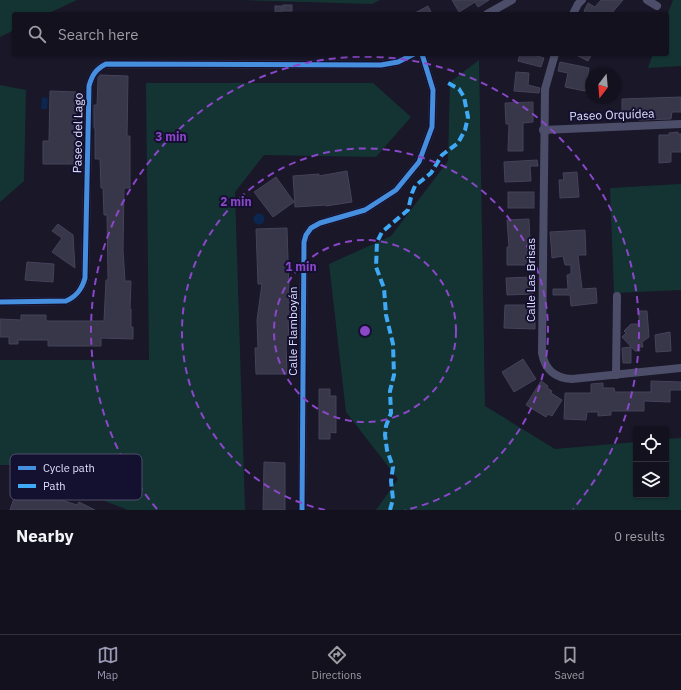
<!DOCTYPE html>
<html lang="en">
<head>
<meta charset="utf-8">
<style>
  body { margin:0; font-family:"IBM Plex Sans",sans-serif; background:#1c1a27; color:#f1f3f6 }
  .controls { position:absolute; right:12px; bottom:12px; display:grid; overflow:hidden; border-radius:4px; box-shadow:0 1px 3px #0004 }
  .controls button { width:36px; height:36px; display:grid; place-items:center; padding:0; border:0; border-bottom:1px solid #32313c; background:#13111e; color:#f1f3f6; font:20px sans-serif }
  .compass { position:absolute; left:585px; top:68px; width:36px; height:36px; border-radius:50%; background:#13111e; box-shadow:0 1px 3px #0004; rotate:196deg }
  .list { margin:0; padding:0; list-style:none }
  h2 { display:flex; justify-content:space-between; align-items:center; height:52px; margin:0; padding:0 16px; font-size:17px }
  h2 small { font-size:13px; font-weight:400; color:#9d9da4 }
  .icon { flex:none; width:22px; height:22px; fill:none; stroke:currentColor; stroke-width:2; stroke-linecap:round; stroke-linejoin:round }
  .map { position:relative; flex:none; width:681px; height:510px; overflow:hidden }
  .search { position:absolute; background:#13111e; box-shadow:0 1px 3px #0004; left:12px; right:12px; top:12px; height:44px; display:flex; align-items:center; gap:10px; box-sizing:border-box; padding:0 14px; border-radius:4px; color:#9d9da4; font-size:15px }
  .sheet { height:124px; background:#13111e }
  nav { display:flex; justify-content:space-around; align-items:center; box-sizing:border-box; height:56px; border-top:1px solid #32313c; background:#13111e; font-size:11px; color:#9d9da4 }
  nav a { display:grid; justify-items:center; gap:2px }
  nav .on { color:#9a98b4 }
  .map>svg:first-child { display:block }
</style>
</head>
<body>
<div class="map">
<svg width="681" height="510" viewBox="0 0 681 510">
  <rect width="100%" height="100%" fill="#191728"/>
  <!-- green -->
  <g fill="#143434">
    <polygon points="0,0 77,0 47,14 14,14 14,30 0,37"/>
    <polygon points="240,0 380,0 372,4"/>
    <polygon points="673,0 681,0 681,66 648,68 653,54 667,54 667,16"/>
    <polygon points="479,60 485,406 555,449 636,442 636,495 666,495 666,439 681,438 681,510 376,510 398,479 346,412 329,264 391,236 448,161 450,82"/>
    <polygon points="146,83 373,83 411,117 376,157 264,155 235,192 245,510 128,510 13,465 0,465 0,360 149,360"/>
    <polygon points="0,85 26,90 24,181 0,202"/>
    <polygon points="681,184 681,290 614,293 610,188"/>
  </g>
  <!-- water -->
  <g fill="#0b2750">
    <polygon points="42,97 48,98 47,109 41,109"/>
    <circle cx="259" cy="219" r="5.5"/>
  </g>
  <!-- building -->
  <g fill="#383649" stroke="#45425a">
    <polygon points="452,0 489,0 478,7 475,2 459,12"/>
    <polygon points="601,0 623,0 611,14 590,14 584,11 588,3 595,7"/>
    <rect x="283" y="5" width="9" height="6"/>
    <rect x="275" y="6" width="7" height="6"/>
    <polygon points="428,6 432,14 413,14"/>
    <polygon points="520,54 534,54 534,55 544,58 541,67 518,61"/>
    <polygon points="574,54 592,54 588,61"/>
    <polygon points="560,62 589,68 585,91 565,87 568,73 558,71"/>
    <polygon points="516,72 529,73 528,85 540,88 539,93 514,91"/>
    <polygon points="100,75 128,76 127,136 130,136 130,188 124,188 123,250 125,281 131,281 130,309 131,309 131,327 133,327 133,339 101,338 101,346 48,346 48,340 18,340 18,344 9,344 9,337 0,337 0,319 21,320 21,315 46,315 46,321 104,321 106,280 108,280 107,215 104,215 103,188 101,188 100,159 95,159 95,128 94,128 94,105 97,105 98,78"/>
    <polygon points="50,91 76,92 76,164 43,164 43,141 49,141"/>
    <polygon points="681,97 681,112 672,112 671,119 639,120 639,113 622,113 622,99"/>
    <polygon points="533,102 533,122 523,123 523,151 508,151 509,124 506,124 505,103"/>
    <polygon points="678,132 678,134 681,134 681,152 671,152 671,162 659,163 659,135 669,135 669,133"/>
    <polygon points="537,160 538,166 530,166 531,181 505,182 504,162"/>
    <polygon points="347,171 352,202 326,206 326,205 295,207 293,176 319,174 319,176"/>
    <polygon points="577,172 579,197 560,198 559,180 564,180 563,173"/>
    <polygon points="276,177 294,202 273,217 254,192"/>
    <rect x="508" y="192" width="26" height="16"/>
    <polygon points="529,219 531,265 507,265 507,247 509,247 507,220"/>
    <polygon points="58,224 73,235 75,268 52,252 62,238 52,231"/>
    <polygon points="287,228 289,290 293,290 290,316 288,316 289,345 286,345 287,374 256,374 255,348 258,348 257,320 262,284 258,284 256,229"/>
    <polygon points="585,230 586,255 578,255 582,289 596,288 597,303 571,306 570,295 553,295 553,289 568,289 567,275 571,274 571,265 565,265 563,256 552,258 550,232"/>
    <polygon points="27,262 54,264 53,282 25,280"/>
    <polygon points="532,277 533,294 507,295 506,278"/>
    <polygon points="505,305 535,305 535,329 504,328"/>
    <polygon points="639,311 647,311 649,337 642,342 643,347 639,347 640,351 635,351 622,337 626,333 624,331 631,324 639,324"/>
    <polygon points="670,332 671,351 656,352 655,335"/>
    <polygon points="631,347 631,363 623,363 622,348"/>
    <polygon points="523,359 536,379 514,392 502,372"/>
    <polygon points="541,381 548,386 547,388 552,391 551,393 562,400 552,416 548,414 546,417 526,405"/>
    <polygon points="651,381 681,382 681,390 670,390 670,402 644,401 644,411 611,411 611,415 598,416 598,412 587,412 586,420 564,419 565,393 591,393 591,384 603,383 603,388 614,388 615,392 651,392"/>
    <polygon points="319,389 330,389 330,396 336,396 336,433 330,432 330,439 319,439"/>
    <polygon points="264,462 285,463 285,510 263,510"/>
    <polygon points="18,486 77,505 79,502 95,510 10,510"/>
  </g>
  <g fill="none" stroke-linecap="round" stroke-linejoin="round">
    <!-- minor -->
    <g stroke="#4c4d69" stroke-width="8">
      <polyline points="647,0 657,6"/>
      <polyline points="487,14 512,0"/>
      <polyline points="573,14 578,4 582,0"/>
      <path d="M 555,54 L 545,89 L 542,353 C 545,370 555,378 572,379 L 681,368"/>
      <polyline points="543,130 681,124"/>
      <path d="M 0,302 L 66,301 C 77,296 82,289 85,278 L 89,86 C 92,75 96,69 106,64 L 381,65 L 398,62 L 414,54"/>
      <polyline points="616,375 617,296"/>
      <polyline points="302,510 304,242 306,235 311,228 320,223 365,210 396,190 419,162 432,127 433,90 422,54"/>
    </g>
    <!-- quiet -->
    <polyline stroke="#3fa9f5" stroke-width="4" stroke-dasharray="8 4" stroke-linecap="butt" points="390,510 393,499 391,481 393,467 387,450 385,435 386,426 391,413 390,391 394,375 393,344 386,315 384,288 376,267 377,242 382,232 408,210 412,193 415,186 431,173 442,155 458,143 465,130 468,117 464,97 459,89 448,83"/>
    <!-- cycleway casing -->
    <g stroke="#14102f" stroke-width="8">
      <g id="cycleway">
        <path d="M 0,302 L 66,301 C 77,296 82,289 85,278 L 89,86 C 92,75 96,69 106,64 L 381,65 L 398,62 L 414,54"/>
        <polyline points="302,510 304,242 306,235 311,228 320,223 365,210 396,190 419,162 432,127 433,90 422,54"/>
      </g>
    </g>
    <!-- cycleway -->
    <use href="#cycleway" stroke="#468fdf" stroke-width="5"/>
  </g>
  <!-- distance rings -->
  <g fill="none" stroke="#8a47c9" stroke-width="2" stroke-dasharray="7 5">
    <circle cx="365" cy="331" r="91"/>
    <path d="M325 510A183 183 0 1 1 405 510"/>
    <path d="M157 509A274 274 0 1 1 573 509"/>
  </g>
  <g text-anchor="middle" stroke-width="4" stroke-linejoin="round" paint-order="stroke">
    <!-- street labels -->
    <g font-size="12" fill="#e0deff" stroke="#14102f">
      <text transform="translate(612 115) rotate(-2)" y="4">Paseo Orquídea</text>
      <text transform="translate(78 133) rotate(-89)" y="4">Paseo del Lago</text>
      <text transform="translate(531 280) rotate(-90)" y="4">Calle Las Brisas</text>
      <text transform="translate(293 331) rotate(-90)" y="4">Calle Flamboyán</text>
    </g>
  </g>
  <!-- legend -->
  <rect x="10" y="454" width="132" height="46" rx="6" fill="#14102f" stroke="#514e6d" stroke-width="1"/>
  <rect x="18" y="466" width="18" height="4" fill="#468fdf"/>
  <rect x="18" y="484" width="18" height="4" fill="#3fa9f5"/>
  <g font-size="11" fill="#e0deff">
    <text x="43" y="472">Cycle path</text>
    <text x="43" y="490">Path</text>
  </g>
  <circle cx="365" cy="331" r="6" fill="#8a47c9" stroke="#14102f" stroke-width="2"/>
  <g font-size="12" text-anchor="middle" font-weight="bold" fill="#8a47c9" stroke="#14102f" stroke-width="4" stroke-linejoin="round" paint-order="stroke">
    <text x="171" y="141">3 min</text>
    <text x="236" y="206">2 min</text>
    <text x="301" y="271">1 min</text>
  </g>
</svg>
<div class="controls">
<button><svg class="icon" aria-label="locate" viewBox="0 0 24 24"><circle cx="12" cy="12" r="6"/><path d="M12 2v4M12 18v4M2 12h4M18 12h4"/></svg></button>
<button><svg class="icon" aria-label="layers" viewBox="0 0 24 24"><path d="M12 4l9 5-9 5-9-5zM3 14l9 5 9-5"/></svg></button>
</div>
<svg class="compass" viewBox="-18 -18 36 36"><path d="M0-13l5 13h-10z" fill="#e53935"/><path d="M0 13l5-13h-10z" fill="#9d9da4"/></svg>
<div class="search"><svg class="icon" aria-label="search" viewBox="0 0 24 24"><circle cx="10" cy="10" r="6"/><path d="M15 15l6 6"/></svg>Search here</div>
</div>
<section class="sheet">
<h2>Nearby<small>0 results</small></h2>
<ul class="list">
</ul>
</section>
<nav>
<a class="on"><svg class="icon" aria-label="map" viewBox="0 0 24 24"><path d="M3 6l6-2 6 2 6-2v14l-6 2-6-2-6 2zM9 4v14M15 6v14"/></svg>Map</a>
<a><svg class="icon" aria-label="directions" viewBox="0 0 24 24"><path d="M12 3l9 9-9 9-9-9zM9 14v-3h6M13 9l2 2-2 2"/></svg>Directions</a>
<a><svg class="icon" aria-label="saved" viewBox="0 0 24 24"><path d="M7 4h10v16l-5-4-5 4z"/></svg>Saved</a>
</nav>
</body>
</html>
